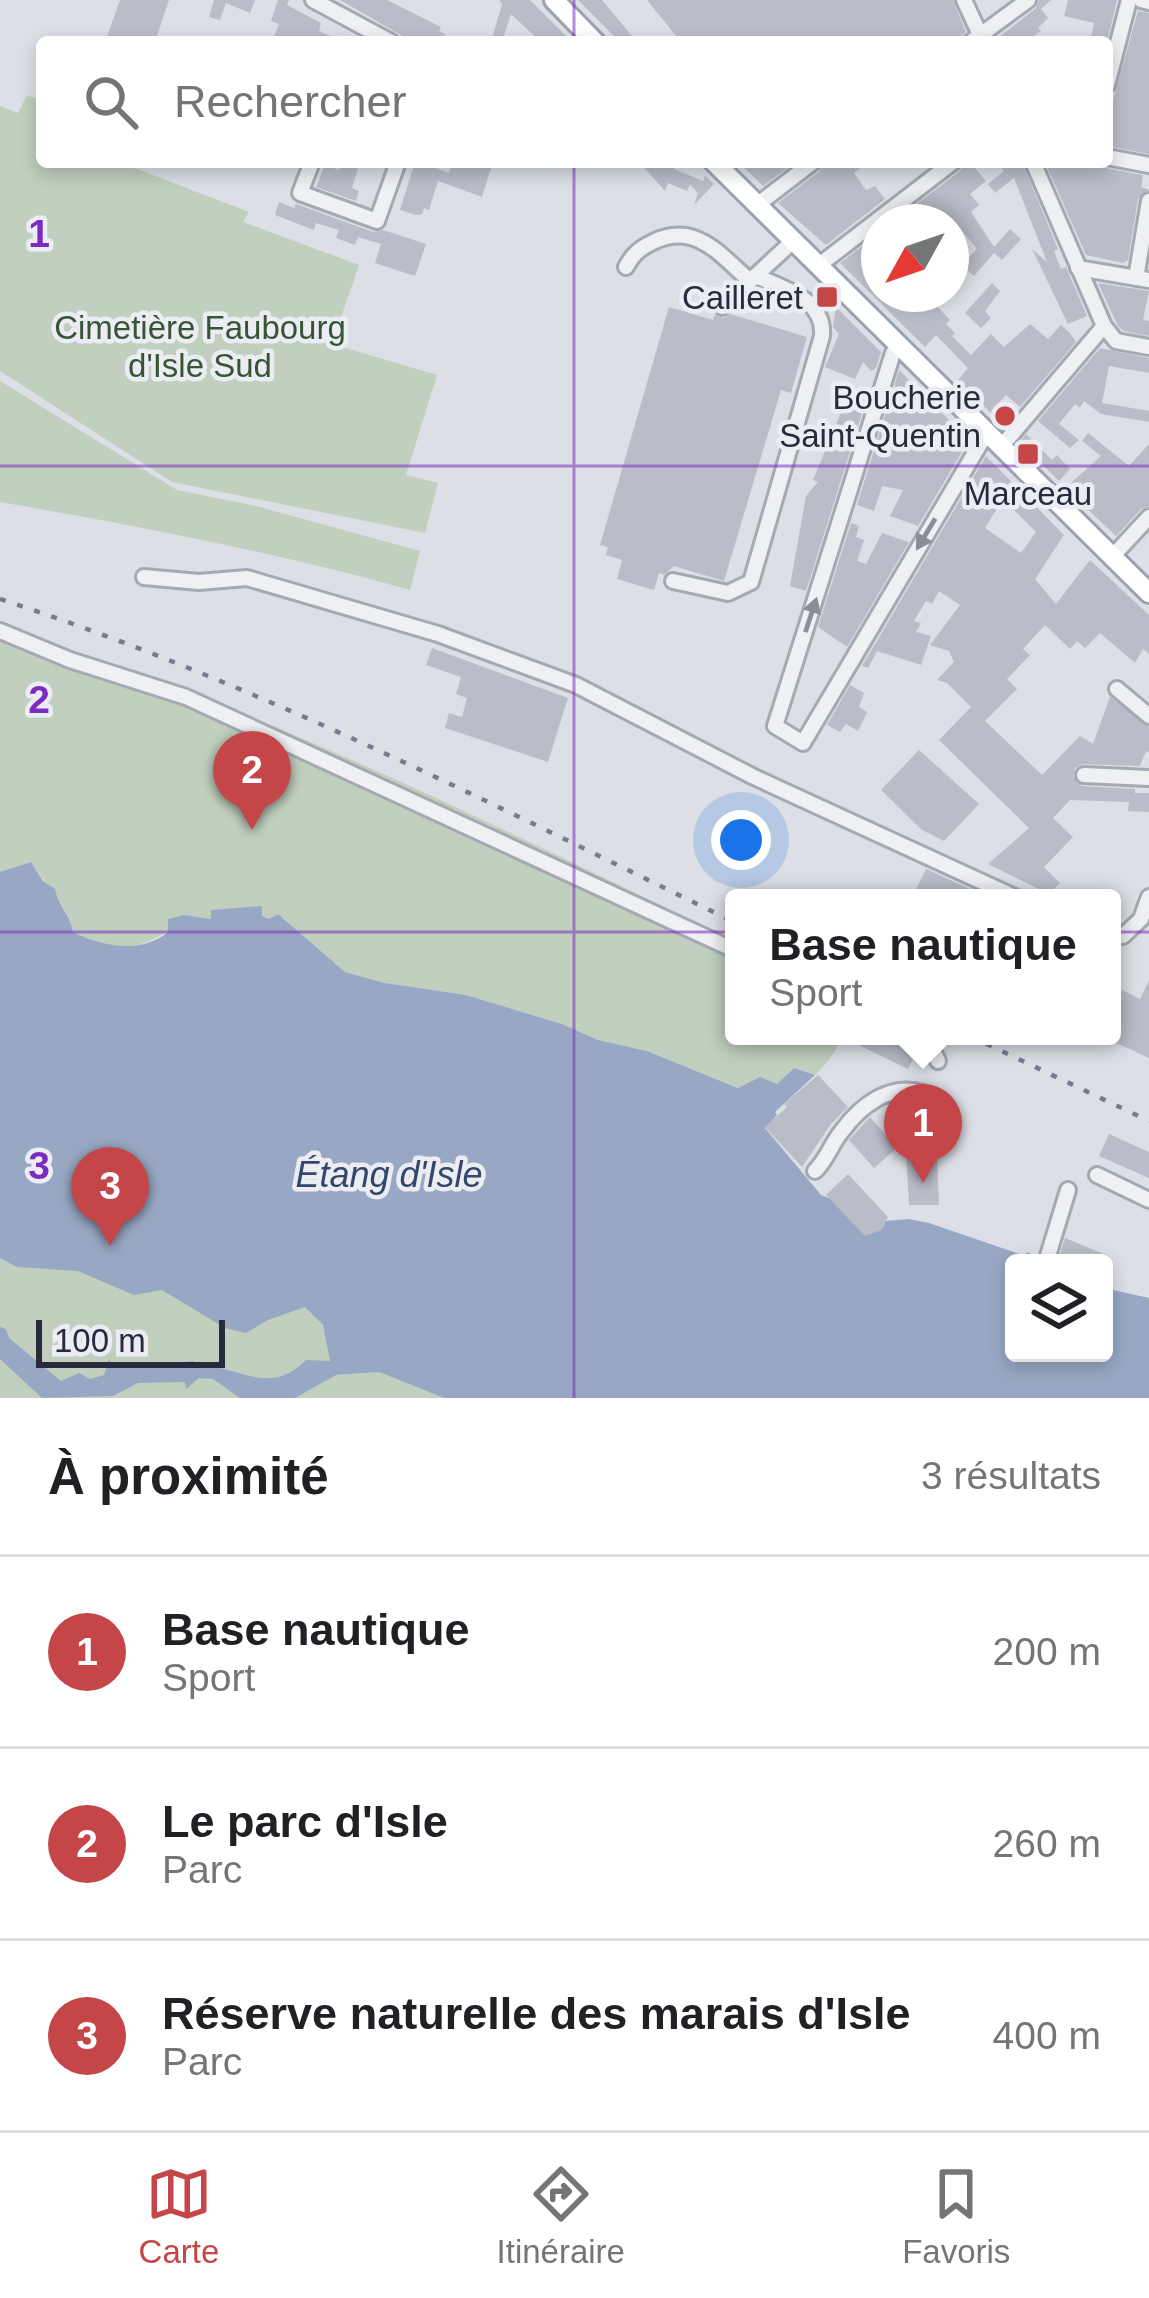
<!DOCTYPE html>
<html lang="fr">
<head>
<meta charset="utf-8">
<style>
  body { margin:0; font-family:Arial,sans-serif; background:#f2f2f2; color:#202124 }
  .controls { position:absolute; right:36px; bottom:36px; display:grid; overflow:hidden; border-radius:12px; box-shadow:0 6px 18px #0003 }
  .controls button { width:108px; height:108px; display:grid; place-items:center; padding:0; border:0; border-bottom:3px solid #e0e0e0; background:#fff; color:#202124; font:60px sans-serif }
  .compass { position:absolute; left:861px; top:204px; width:108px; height:108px; border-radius:50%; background:#fff; box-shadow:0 6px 18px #0003; rotate:230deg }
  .scale { position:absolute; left:36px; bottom:30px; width:189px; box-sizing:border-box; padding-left:12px; border:6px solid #272b3b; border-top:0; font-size:33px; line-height:42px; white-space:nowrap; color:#272b3b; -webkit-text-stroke:9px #ebedf3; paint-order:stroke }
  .you { position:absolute; left:741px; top:840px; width:42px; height:42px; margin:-30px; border:9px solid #fff; border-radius:50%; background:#1a73e8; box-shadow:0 0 0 18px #1a73e833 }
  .badge { display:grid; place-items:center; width:78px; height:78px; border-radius:50%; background:#c54649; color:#fff; font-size:39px; font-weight:700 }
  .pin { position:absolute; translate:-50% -99px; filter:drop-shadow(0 3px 6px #0008) }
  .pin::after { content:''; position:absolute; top:63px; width:42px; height:36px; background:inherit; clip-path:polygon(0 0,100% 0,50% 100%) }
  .popup { position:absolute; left:725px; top:889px; width:396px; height:156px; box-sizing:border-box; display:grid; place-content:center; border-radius:12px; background:#fff; filter:drop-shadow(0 3px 9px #0005); font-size:39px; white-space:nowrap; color:#757577 }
  .popup b { font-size:45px; color:#202124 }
  .popup::after { content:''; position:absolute; left:50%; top:100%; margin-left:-24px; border:24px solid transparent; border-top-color:#fff }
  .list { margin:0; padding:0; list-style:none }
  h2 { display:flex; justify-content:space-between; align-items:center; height:156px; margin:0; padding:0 48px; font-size:51px }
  h2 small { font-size:39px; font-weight:400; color:#757577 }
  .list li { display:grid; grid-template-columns:78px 1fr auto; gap:36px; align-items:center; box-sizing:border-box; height:192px; padding:0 48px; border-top:3px solid #e0e0e0 }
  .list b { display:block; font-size:45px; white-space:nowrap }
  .list p { margin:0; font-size:39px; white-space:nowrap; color:#757577 }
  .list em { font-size:39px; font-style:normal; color:#757577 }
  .icon { flex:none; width:66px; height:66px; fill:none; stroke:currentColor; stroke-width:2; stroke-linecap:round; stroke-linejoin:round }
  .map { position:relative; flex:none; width:1149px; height:1398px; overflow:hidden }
  .search { position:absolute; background:#fff; box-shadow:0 6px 18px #0003; left:36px; right:36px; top:36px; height:132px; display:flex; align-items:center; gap:30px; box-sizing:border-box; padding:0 42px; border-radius:12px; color:#757577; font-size:45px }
  .sheet { height:732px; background:#fff }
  nav { display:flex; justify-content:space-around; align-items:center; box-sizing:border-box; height:168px; border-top:3px solid #e0e0e0; background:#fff; font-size:33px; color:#757577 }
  nav a { display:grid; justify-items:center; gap:6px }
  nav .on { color:#c54649 }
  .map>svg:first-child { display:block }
</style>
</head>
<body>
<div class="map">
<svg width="1149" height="1398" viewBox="0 0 1149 1398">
  <rect width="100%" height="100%" fill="#dcdfe5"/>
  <!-- green -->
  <g fill="#c0cfbe">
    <polygon points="27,95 42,101 42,162 119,162 249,212 243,222 359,265 332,344 437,375 406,475 438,483 425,533 172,482 0,371 0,106 18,113"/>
    <path d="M 0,381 L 177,490 L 256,506 L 420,551 L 410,590 C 275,552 138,526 0,502 Z"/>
    <path d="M 0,627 C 256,704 494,825 734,941 L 734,1036 L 843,1037 L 830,1059 L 815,1075 L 794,1068 L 777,1084 L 760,1077 L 739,1088 L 647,1051 L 598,1040 L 562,1024 L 466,995 L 385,983 L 345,972 L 278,914 L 269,920 L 262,916 L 262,907 L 211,911 L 212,919 L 185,915 C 150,951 119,955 73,932 C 69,906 45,885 31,862 L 0,872 Z"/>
    <path d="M 0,936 L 305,1307 C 325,1318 328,1340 330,1361 L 322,1362 L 336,1375 L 379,1372 L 444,1398 L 0,1398 Z"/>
  </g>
  <!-- water -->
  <path fill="#98a8c4" d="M 31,862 L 43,881 L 55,889 C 58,906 70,913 73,932 C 103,947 142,954 168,932 L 168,919 L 185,915 L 211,919 L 211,910 L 262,906 L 262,916 L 269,919 L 278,914 L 345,972 L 385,983 L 466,995 L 562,1024 L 598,1040 L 647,1051 L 738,1088 L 760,1077 L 777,1084 L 794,1068 L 815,1075 L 775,1112 L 777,1115 L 765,1128 L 821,1195 L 885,1221 L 909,1219 L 929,1223 L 1025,1256 L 1027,1252 L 1047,1263 L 1014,1263 L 1014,1353 L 1104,1353 L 1104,1288 L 1149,1298 L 1149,1398 L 444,1398 L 379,1372 L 336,1375 L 295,1398 L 240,1398 L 213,1379 L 199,1378 L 186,1389 L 185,1382 L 138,1383 L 113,1396 L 42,1398 L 0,1359 L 0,1327 L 6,1329 L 9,1338 L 61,1381 L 79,1373 L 90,1379 L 104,1375 L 109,1359 L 113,1366 L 121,1368 L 194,1361 L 195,1365 C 240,1365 268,1398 306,1360 L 330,1361 L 323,1325 L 305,1307 L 268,1320 L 246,1333 L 225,1328 L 162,1290 L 134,1295 L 78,1271 L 17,1267 L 0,1258 L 0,872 Z"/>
  <!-- building -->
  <g fill="#babdc8" fill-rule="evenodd">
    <polygon points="120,0 169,0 155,42 105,42"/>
    <polygon points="214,0 255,0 250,13 226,3 220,20 209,17"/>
    <polygon points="278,0 289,0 287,5 321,23 319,31 344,42 272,42 279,24 271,21"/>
    <polygon points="340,0 387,0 441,27 439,31 445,34 441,42 413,42"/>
    <polygon points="499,0 530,0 572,42 541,42 511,14 502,42 491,42 502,4"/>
    <polygon points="578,0 602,0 637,42 620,42"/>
    <polygon points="647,0 953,0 966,32 954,42 681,42"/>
    <polygon points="1039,0 1051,0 1041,9 1048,18 1038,28 1041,31 1025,42 993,42 1035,9"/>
    <polygon points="1068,0 1117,0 1107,42 1090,42 1094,23 1064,16"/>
    <polygon points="1138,11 1149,13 1149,154 1107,146 1107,122"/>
    <polygon points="342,162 360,162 352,188 359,191 356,201 316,187 325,165 339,170"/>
    <polygon points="415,162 427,162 427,165 449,173 452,162 493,162 482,197 438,181 429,210 424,208 422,214 416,215 400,210"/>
    <polygon points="639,162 677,162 674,169 703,181 705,176 714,184 694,205 698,193 690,184 687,191 668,183 665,191"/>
    <polygon points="738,162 795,162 763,186"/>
    <polygon points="824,162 869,162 854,173 866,190 875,186 885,199 826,245 778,203 820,171"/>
    <polygon points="966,162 983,162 975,168 986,181 970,194 979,205 971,212 994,247 1010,229 1021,239 1002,260 994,253 974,276 961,265 977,249 960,228 951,235 951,222 906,222 901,216 960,171"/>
    <polygon points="996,162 1022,162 1058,249 1054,251 1061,269 1066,267 1087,316 1068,324 1032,249 1047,262 1014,178 995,193 988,184 1004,171"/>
    <polygon points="1045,162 1097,162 1105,168 1143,175 1141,187 1149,190 1138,199 1128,260 1123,263 1086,255"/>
    <polygon points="279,202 294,208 296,204 373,232 383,230 426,244 415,276 375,263 381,244 358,237 355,245 336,238 339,230 316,223 314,230 275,215"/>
    <polygon points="873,238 879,244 879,294 909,294 925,306 931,300 950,320 946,324 955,333 952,336 971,355 991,334 1004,347 1030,324 1048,339 1061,325 1070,333 1076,342 1020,407 1006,395 997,405 1010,418 1004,426 958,380 968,368 936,335 925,347 840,263"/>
    <polygon points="992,283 1000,291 985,311 991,318 981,328 965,313"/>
    <polygon points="1098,283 1149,291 1143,320 1149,321 1149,336 1124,331 1118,326"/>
    <polygon points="669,307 713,320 715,315 723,318 730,314 807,337 791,393 781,390 724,581 674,566 664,575 659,573 654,590 617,579 622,560 606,555 608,547 600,545"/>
    <polygon points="836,307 881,352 876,368 871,371 863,362 855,379 825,367 839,334 833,327"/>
    <polygon points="1100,348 1149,358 1149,373 1109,366 1102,403 1149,411 1149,422 1101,414 1084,401 1080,408 1075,404 1059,424 1079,440 1070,448 1038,421"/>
    <polygon points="899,370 969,440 918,526 890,516 903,490 882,486 874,511 857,505 888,405 894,407 903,394 894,386"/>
    <polygon points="849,393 867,398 806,591 790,586 806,496 818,482 813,480"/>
    <polygon points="1088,433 1129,466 1149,444 1149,506 1141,509 1116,536 1081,503 1088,496 1072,482 1101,456 1082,441"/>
    <polygon points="1026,434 1052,460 1057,455 1070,469 1059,481 1020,442"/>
    <path d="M 986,456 L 1064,535 L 1035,579 L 1056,604 L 1090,560 L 1149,615 L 1149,654 L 1143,649 L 1135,663 L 1100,633 L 1085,648 L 1077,641 L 1070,649 L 1045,625 L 1023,649 L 1030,655 L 1007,679 L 1017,689 L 985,721 L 1042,775 L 1080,736 L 1093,744 L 1110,697 L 1149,727 L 1149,752 L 1146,751 L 1140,766 L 1083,764 L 1075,768 L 1073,776 L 1082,786 L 1135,789 L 1135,793 L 1149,793 L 1149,812 L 1128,811 L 1129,802 L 1070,800 L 1053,818 L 1073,837 L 1044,867 L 1060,883 L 1049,894 L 988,864 L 1029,828 L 939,740 L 971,707 L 947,683 L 937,680 L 954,662 L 949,651 L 930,645 L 960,605 L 939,591 L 932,604 L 926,601 L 914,621 L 921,623 L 916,632 L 931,636 L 921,665 L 877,651 L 868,668 L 862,666 ZM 1001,502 L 1008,504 L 1036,532 L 1021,553 L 985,528 Z"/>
    <polygon points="851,523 859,526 856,537 864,540 857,561 866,564 882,533 909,542 847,647 818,627"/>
    <polygon points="432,648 568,698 548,762 445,728 449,713 462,717 467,698 456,694 461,677 426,665"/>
    <polygon points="850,685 864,693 859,707 867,712 858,731 846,724 840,732 827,725"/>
    <polygon points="919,750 979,804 944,841 922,830 881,790"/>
    <polygon points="926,869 990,898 912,898"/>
    <polygon points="1149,980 1149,1058 1112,1041 1112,1010 1122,990 1140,999"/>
    <polygon points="840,1036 908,1036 918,1049 908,1069"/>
    <polygon points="818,1075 848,1107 831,1124 802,1167 765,1127 787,1107 784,1104"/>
    <polygon points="870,1117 897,1148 874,1168 849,1140"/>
    <polygon points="1109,1134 1149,1152 1149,1178 1099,1156"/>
    <polygon points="906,1151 937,1152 939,1205 909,1205"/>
    <polygon points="848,1174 888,1217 882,1230 865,1236 826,1195"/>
    <polygon points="1065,1238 1109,1256 1106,1263 1058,1260"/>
  </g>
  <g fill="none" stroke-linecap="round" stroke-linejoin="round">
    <!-- minor casing -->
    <g stroke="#a6a9b2" stroke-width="20">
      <g id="minor">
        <polyline points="313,0 391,42"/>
        <polyline points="964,0 982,39"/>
        <polyline points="1141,0 1149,2"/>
        <polyline points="971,42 1028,0"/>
        <polyline points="1107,85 1129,0"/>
        <polyline points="1107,157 1149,165"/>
        <polyline points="312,162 300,193 377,221 398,162"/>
        <polyline points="1033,162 1104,326 1116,341 1149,347"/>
        <polyline points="757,205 813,162"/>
        <polyline points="818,266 953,162"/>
        <path d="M 626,267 C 633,254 640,248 653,242 C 696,221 720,255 750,281"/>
        <polyline points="1078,268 1149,280"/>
        <polyline points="1136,278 1149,201"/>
        <polyline points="722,307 793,241"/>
        <polyline points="899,347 893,353 775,726 803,743 986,434"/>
        <polyline points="1000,448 1104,326"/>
        <polyline points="1111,558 1149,517"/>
        <polyline points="144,577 199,582 247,578 438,634 576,685 754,777 1017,898"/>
        <path d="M 673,581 L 728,593 L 751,582 L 822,336 C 825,299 784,289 756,276"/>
        <polyline points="0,631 70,660 186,697 734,950"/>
        <polyline points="1117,689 1149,716"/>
        <polyline points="1084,775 1149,778"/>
        <polyline points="1112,933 1123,936 1141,919 1149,897"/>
        <polyline points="919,1036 929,1043 938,1061"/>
        <path d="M 815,1171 C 828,1158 831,1144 842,1131 C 861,1105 890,1083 923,1093"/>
        <polyline points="1097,1175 1149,1200"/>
        <polyline points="1047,1259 1068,1190"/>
      </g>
    </g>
    <!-- major casing -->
    <g stroke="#9ca2b0" stroke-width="24">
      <g id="major">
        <polyline points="554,0 595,42"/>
        <polyline points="714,162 1149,593"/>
      </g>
    </g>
    <!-- minor -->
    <use href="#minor" stroke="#eef0f4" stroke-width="14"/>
    <!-- major -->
    <use href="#major" stroke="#fff" stroke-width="18"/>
    <!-- rail -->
    <g stroke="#767c8e" stroke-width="4.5" stroke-dasharray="6 12" stroke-linecap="butt">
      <path d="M 0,599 C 255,682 494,805 734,922"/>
      <polyline points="970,1036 1149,1121"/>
    </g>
  </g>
  <!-- one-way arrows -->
  <defs><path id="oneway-solid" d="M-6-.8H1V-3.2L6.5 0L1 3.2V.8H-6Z" transform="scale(3)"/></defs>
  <g fill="#8a8e98">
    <use href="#oneway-solid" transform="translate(926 534) rotate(121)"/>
    <use href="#oneway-solid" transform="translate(811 615) rotate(-72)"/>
  </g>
  <!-- grid -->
  <path fill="none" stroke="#7b2cbf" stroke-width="3" stroke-opacity="0.55" d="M 574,0 L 574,42M 574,162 L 574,1398M 0,466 L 1149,466M 0,932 L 1149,932"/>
  <!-- markers -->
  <g fill="#c54649" stroke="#ebedf3" stroke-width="4.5">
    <rect x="815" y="285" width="24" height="24" rx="6"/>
    <circle cx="1005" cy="416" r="12"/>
    <rect x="1016" y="442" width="24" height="24" rx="6"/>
  </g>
  <g text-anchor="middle" stroke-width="9" stroke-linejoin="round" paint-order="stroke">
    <!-- poi labels -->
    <g font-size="33" fill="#272b3b" stroke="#ebedf3" text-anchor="end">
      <text x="803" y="309">Cailleret</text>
      <text x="981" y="409">Boucherie<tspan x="981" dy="38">Saint-Quentin</tspan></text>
      <text x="1028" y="505" text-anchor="middle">Marceau</text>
    </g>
    <!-- park labels -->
    <g font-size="33" fill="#375535" stroke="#ebedf3">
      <text x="200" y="339">Cimetière Faubourg<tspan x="200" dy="38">d'Isle Sud</tspan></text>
    </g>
    <!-- water labels -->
    <g font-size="36" font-style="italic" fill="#33466c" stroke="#ebedf3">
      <text x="389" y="1187">Étang d'Isle</text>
    </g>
  </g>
  <g font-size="39" text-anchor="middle" font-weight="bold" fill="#7b2cbf" stroke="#ebedf3" stroke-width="9" stroke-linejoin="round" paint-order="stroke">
    <text x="39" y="247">1</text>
    <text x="39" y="713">2</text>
    <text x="39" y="1179">3</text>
  </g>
</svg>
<div class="controls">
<button><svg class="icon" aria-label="layers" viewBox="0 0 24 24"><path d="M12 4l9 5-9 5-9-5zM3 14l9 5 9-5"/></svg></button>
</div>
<svg class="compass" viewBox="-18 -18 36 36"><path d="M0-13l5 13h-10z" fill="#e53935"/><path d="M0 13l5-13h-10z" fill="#757577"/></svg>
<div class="scale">100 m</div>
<div class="you"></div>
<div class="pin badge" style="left:923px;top:1183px">1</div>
<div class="popup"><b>Base nautique</b>Sport</div>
<div class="pin badge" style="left:252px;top:830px">2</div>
<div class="pin badge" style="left:110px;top:1246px">3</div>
<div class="search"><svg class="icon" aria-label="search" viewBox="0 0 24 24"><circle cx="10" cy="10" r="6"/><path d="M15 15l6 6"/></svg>Rechercher</div>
</div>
<section class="sheet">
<h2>À proximité<small>3 résultats</small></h2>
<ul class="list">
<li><span class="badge">1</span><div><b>Base nautique</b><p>Sport</p></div><em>200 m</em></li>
<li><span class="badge">2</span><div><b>Le parc d'Isle</b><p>Parc</p></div><em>260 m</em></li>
<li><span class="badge">3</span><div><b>Réserve naturelle des marais d'Isle</b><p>Parc</p></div><em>400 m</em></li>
</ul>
</section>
<nav>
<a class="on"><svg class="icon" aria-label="map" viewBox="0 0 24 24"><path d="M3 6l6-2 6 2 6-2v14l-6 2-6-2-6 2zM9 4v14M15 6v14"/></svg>Carte</a>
<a><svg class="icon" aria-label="directions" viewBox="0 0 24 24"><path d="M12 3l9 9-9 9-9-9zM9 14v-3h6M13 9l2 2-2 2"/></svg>Itinéraire</a>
<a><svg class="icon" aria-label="saved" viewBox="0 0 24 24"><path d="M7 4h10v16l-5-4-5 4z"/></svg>Favoris</a>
</nav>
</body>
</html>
